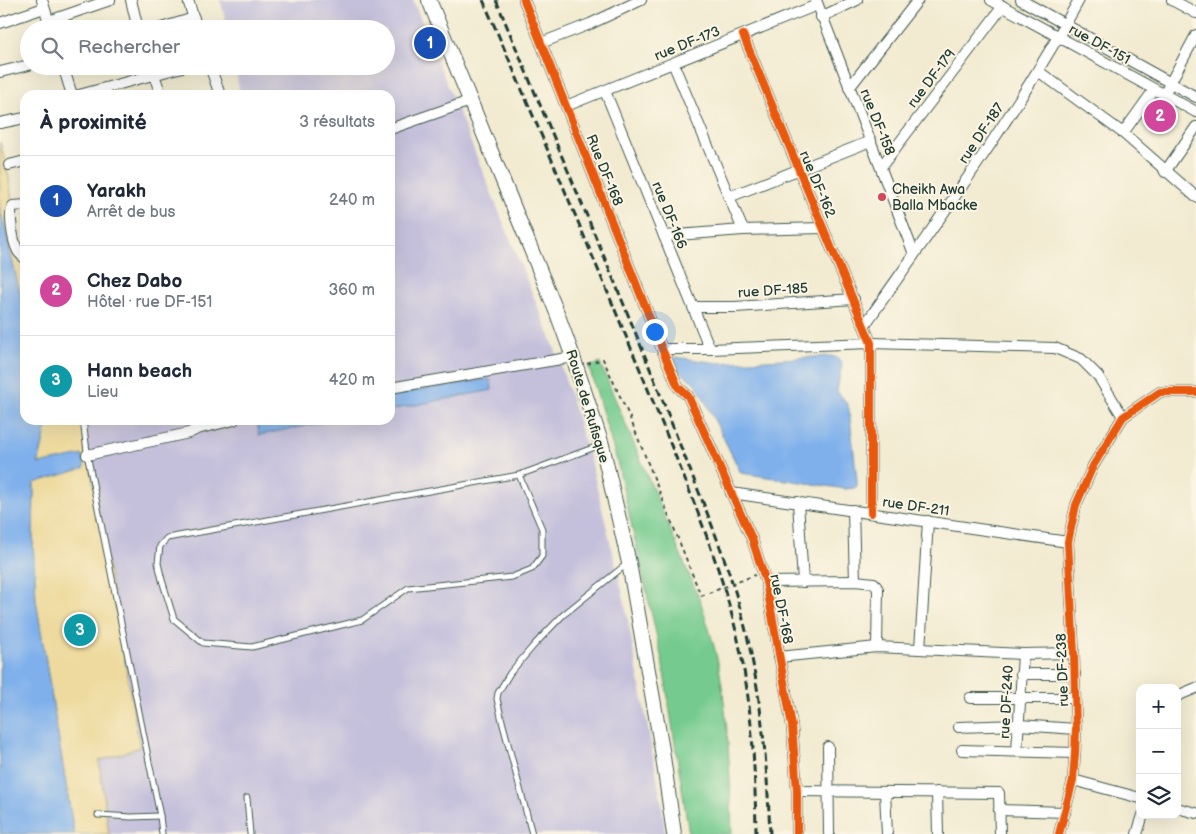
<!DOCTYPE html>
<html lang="fr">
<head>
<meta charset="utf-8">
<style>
  body { margin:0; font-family:"Balsamiq Sans",sans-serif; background:#f6f6f7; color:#1f2937 }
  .controls { position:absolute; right:15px; bottom:15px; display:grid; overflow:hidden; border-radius:10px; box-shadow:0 5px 20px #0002 }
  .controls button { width:45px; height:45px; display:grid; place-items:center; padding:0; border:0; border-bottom:1px solid #e0e1e3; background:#fff; color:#1f2937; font:25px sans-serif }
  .you { position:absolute; left:654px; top:331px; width:18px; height:18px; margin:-12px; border:4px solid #fff; border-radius:50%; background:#1a73e8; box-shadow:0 0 0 8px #1a73e833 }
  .badge { display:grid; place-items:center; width:32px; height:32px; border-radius:50%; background:#d1495b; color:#fff; font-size:16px; font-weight:700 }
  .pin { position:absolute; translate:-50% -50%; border:2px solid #fff; box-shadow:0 1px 5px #0006 }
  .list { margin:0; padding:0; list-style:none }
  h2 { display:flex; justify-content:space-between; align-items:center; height:65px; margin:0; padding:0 20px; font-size:21px }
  h2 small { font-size:16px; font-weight:400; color:#747a83 }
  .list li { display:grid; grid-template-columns:32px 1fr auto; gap:15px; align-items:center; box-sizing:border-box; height:90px; padding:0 20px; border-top:1px solid #e0e1e3 }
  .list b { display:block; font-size:19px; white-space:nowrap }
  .list p { margin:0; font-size:16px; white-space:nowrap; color:#747a83 }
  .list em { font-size:16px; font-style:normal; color:#747a83 }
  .icon { flex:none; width:28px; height:28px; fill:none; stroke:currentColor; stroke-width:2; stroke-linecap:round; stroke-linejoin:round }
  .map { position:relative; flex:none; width:1196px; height:834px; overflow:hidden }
  .search { position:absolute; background:#fff; box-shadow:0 5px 20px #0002; left:20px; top:20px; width:375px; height:55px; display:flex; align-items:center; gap:12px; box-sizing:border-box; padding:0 18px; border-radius:28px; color:#747a83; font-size:19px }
  .panel { position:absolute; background:#fff; box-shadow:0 5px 20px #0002; left:20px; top:90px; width:375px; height:335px; border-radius:15px }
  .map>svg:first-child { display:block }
</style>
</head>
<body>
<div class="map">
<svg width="1196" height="834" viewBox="0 0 1196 834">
  <rect width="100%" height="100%" fill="#fcf5e5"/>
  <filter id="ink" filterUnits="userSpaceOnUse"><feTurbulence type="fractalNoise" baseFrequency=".02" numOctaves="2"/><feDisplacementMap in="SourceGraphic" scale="10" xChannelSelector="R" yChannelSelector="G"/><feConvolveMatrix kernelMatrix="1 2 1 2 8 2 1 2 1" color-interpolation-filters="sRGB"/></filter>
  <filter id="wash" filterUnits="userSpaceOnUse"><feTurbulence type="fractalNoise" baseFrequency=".0096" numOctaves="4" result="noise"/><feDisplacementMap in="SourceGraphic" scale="20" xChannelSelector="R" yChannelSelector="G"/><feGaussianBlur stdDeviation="1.12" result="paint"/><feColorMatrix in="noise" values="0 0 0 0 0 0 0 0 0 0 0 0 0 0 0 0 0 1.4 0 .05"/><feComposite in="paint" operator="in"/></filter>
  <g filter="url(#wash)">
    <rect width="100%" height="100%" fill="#f2ebd1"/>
    <!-- industrial -->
    <polygon fill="#c4c0db" points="220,0 413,0 559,359 591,463 624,599 661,799 665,834 109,834 99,761 139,747 82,420 390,420 390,95 240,95 235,66 386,66 386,29 228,29"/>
    <!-- green -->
    <path fill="#74cb8f" stroke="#4a8462" d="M 600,363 L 701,603 C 708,626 716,649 720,673 C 729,726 730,780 732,834 L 689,834 L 662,660 L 617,461 L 589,367 Z"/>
    <!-- sand -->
    <g fill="#eeda9e" stroke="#868c69">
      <polygon points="0,142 9,178 18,249 25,249 25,314 0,208"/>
      <polygon points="46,420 82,420 140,747 99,761 109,834 74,834 36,600 33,542 34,483 46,431"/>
    </g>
    <!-- water -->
    <g fill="#7fb0eb" stroke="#4f7690">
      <polygon points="0,208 25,314 25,420 46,420 46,431 38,464 82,455 85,468 34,483 33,542 36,600 74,834 0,834"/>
      <polygon points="830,356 838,358 842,364 837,391 846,402 849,409 857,480 857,486 854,488 846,489 741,473 697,385 676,368 675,357 718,363"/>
      <polygon points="489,379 491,382 492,390 390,410 390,395"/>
      <polygon points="257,420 336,420 259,435"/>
    </g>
  </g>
  <g filter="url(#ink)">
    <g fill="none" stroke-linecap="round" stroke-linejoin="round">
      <!-- service casing -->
      <g stroke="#3f574c" stroke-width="7">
        <g id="service">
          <polyline points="83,420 88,459 160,816 162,834"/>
          <polyline points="519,475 542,529 542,556 532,569 512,577 408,588 362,620 252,647 203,643 174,619 162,580 158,563 160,546 167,538 519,475 601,445"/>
          <polyline points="247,798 250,834"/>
          <polyline points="98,815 131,817 160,816"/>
          <polyline points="532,834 502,721 497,699 498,693 510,673 535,644 563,615 628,563"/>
        </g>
      </g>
      <!-- minor casing -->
      <g stroke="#3f574c" stroke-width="12">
        <g id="minor">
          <polyline points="42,0 51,29"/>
          <polyline points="131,0 138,29"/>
          <polyline points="188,0 197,29"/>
          <polyline points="524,0 662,349 678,387 688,396 752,539 766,582 792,726 797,791 797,834"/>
          <polyline points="816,0 914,254"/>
          <polyline points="991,0 1196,112"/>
          <polyline points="1021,0 1196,97"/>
          <polyline points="1172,0 1196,13"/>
          <polyline points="821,17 857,0"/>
          <polyline points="49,21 110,0"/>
          <polyline points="0,23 44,8"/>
          <polyline points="158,29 194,18"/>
          <polyline points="743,35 871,343 871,513"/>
          <polyline points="541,43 590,24 641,0"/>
          <polyline points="673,63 743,230"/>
          <polyline points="63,66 72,95"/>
          <polyline points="151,66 161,95"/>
          <polyline points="210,66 220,95"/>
          <polyline points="1038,71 1123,133 1196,197"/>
          <polyline points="0,72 29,65"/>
          <polyline points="849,88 918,0"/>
          <polyline points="1167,89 1196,35"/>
          <polyline points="605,91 710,349"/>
          <polyline points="79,95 186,66"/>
          <polyline points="566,106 817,5"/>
          <polyline points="0,123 25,118"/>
          <polyline points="390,129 470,101"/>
          <polyline points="1123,133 1154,90"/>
          <polyline points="9,165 25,161"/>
          <polyline points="881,167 1003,6"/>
          <polyline points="1165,172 1196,127"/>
          <polyline points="729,197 871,141"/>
          <path d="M 25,205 L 13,206 C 8,213 13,241 17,249 C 18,253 22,256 25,258"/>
          <polyline points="664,236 743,230 823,228"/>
          <polyline points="694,307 735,307 854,299"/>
          <path d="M 864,326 C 939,219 1016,114 1079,0"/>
          <polyline points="662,349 710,349 871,343 1055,348 1081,359 1098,376 1123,417"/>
          <polyline points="390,388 573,357"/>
          <polyline points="87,455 189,433 197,429 234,420"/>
          <polyline points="731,493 1068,542"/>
          <polyline points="798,502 803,582"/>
          <polyline points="853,510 855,581"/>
          <polyline points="766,582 855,581 874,583 878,589 877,647"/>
          <polyline points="920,649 928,521"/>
          <polyline points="779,657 877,647 1023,654 1074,653"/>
          <polyline points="1021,674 1075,674"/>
          <polyline points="1177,696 1196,688"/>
          <polyline points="970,698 1075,698"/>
          <polyline points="959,727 1019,725 1076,729"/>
          <polyline points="828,747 829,834"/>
          <polyline points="962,750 1075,753"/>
          <polyline points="1017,751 1023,654"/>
          <polyline points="1073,780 1140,798"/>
          <polyline points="797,791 999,793 1000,834"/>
          <polyline points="885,792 887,834"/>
          <polyline points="937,792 938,834"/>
          <polyline points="1177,808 1196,813"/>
          <polyline points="999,810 1065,812"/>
          <polyline points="1059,834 1073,780 1075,753 1076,729 1074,653 1068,542 1076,505 1093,466 1123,417 1160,392 1196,392"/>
          <polyline points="1137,834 1143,815"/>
        </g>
      </g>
      <!-- secondary casing -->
      <g stroke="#3f574c" stroke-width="16">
        <polyline id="secondary" points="429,0 557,313 573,357 602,445 629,563 662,750 674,834"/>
      </g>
      <!-- path -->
      <polyline stroke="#3f574c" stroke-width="2" stroke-dasharray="4 4" stroke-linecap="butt" points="587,364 603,359 630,418 701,596"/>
      <!-- service -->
      <use href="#service" stroke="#fff" stroke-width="5"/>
      <!-- minor -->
      <use href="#minor" stroke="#fff" stroke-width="10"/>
      <!-- secondary -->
      <use href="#secondary" stroke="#fff" stroke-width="14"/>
      <!-- rail -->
      <g stroke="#1f3d34" stroke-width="3" stroke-dasharray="8 4" stroke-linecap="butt">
        <path d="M 483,0 C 537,123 589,248 641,372 C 675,457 714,542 736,631 C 752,698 755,765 756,834"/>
        <path d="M 496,0 C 555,142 617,283 673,427 C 699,494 729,561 746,631 C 762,698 767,766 770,834"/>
      </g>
      <!-- path-bridge -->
      <polyline stroke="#3f574c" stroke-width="2" stroke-dasharray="4 4" stroke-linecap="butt" points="701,596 755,575"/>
      <!-- cycleway casing -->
      <g stroke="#fcf5e5" stroke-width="11">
        <g id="cycleway">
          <polyline points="524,0 662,349 678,387 688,396 752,539 766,582 792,726 797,791 797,834"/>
          <polyline points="743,35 871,343 871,513"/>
          <polyline points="1059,834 1073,780 1075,753 1076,729 1074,653 1068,542 1076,505 1093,466 1123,417 1160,392 1196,392"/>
        </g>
      </g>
      <!-- cycleway -->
      <use href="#cycleway" stroke="#e8590c" stroke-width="8"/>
    </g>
  </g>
  <!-- markers -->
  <circle fill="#d1495b" stroke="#fcf5e5" stroke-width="2" cx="882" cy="197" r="5"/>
  <g text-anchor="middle" stroke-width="4" stroke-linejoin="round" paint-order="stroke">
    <!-- street labels -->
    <g font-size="14" fill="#1f3d34" stroke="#fcf5e5">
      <text transform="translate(687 43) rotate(-22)" y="5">rue DF-173</text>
      <text transform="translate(1100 44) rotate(29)" y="5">rue DF-151</text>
      <text transform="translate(931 78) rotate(-53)" y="5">rue DF-179</text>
      <text transform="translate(878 122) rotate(68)" y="5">rue DF-158</text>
      <text transform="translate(981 133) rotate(-56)" y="5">rue DF-187</text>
      <text transform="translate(605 170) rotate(68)" y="5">Rue DF-168</text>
      <text transform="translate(818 184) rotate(67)" y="5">rue DF-162</text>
      <text transform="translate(670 215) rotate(68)" y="5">rue DF-166</text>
      <text transform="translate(773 290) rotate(-4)" y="5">rue DF-185</text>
      <text transform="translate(588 406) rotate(73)" y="5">Route de Rufisque</text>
      <text transform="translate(916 506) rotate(8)" y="5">rue DF-211</text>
      <text transform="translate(782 609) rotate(79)" y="5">rue DF-168</text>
      <text transform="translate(1062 670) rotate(-92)" y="5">rue DF-238</text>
      <text transform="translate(1006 702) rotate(-87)" y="5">rue DF-240</text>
    </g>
    <!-- poi labels -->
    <g font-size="14" fill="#1f3d34" stroke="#fcf5e5" text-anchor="start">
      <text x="892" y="194">Cheikh Awa<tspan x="892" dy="16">Balla Mbacke</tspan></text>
    </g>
  </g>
</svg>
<div class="controls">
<button>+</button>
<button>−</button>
<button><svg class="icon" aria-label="layers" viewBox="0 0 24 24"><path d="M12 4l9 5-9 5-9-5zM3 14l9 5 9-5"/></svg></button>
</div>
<div class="you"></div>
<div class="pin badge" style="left:430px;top:43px;background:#1a4fb4">1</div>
<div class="pin badge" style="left:1160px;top:116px;background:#d1479c">2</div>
<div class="pin badge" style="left:80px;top:630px;background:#0f9aa8">3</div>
<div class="search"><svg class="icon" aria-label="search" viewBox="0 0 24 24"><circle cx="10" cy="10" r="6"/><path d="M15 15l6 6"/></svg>Rechercher</div>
<section class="panel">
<h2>À proximité<small>3 résultats</small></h2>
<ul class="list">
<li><span class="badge" style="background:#1a4fb4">1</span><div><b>Yarakh</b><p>Arrêt de bus</p></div><em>240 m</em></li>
<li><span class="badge" style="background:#d1479c">2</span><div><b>Chez Dabo</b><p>Hôtel · rue DF-151</p></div><em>360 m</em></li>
<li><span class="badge" style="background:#0f9aa8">3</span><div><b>Hann beach</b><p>Lieu</p></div><em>420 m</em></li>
</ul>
</section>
</div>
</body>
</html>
